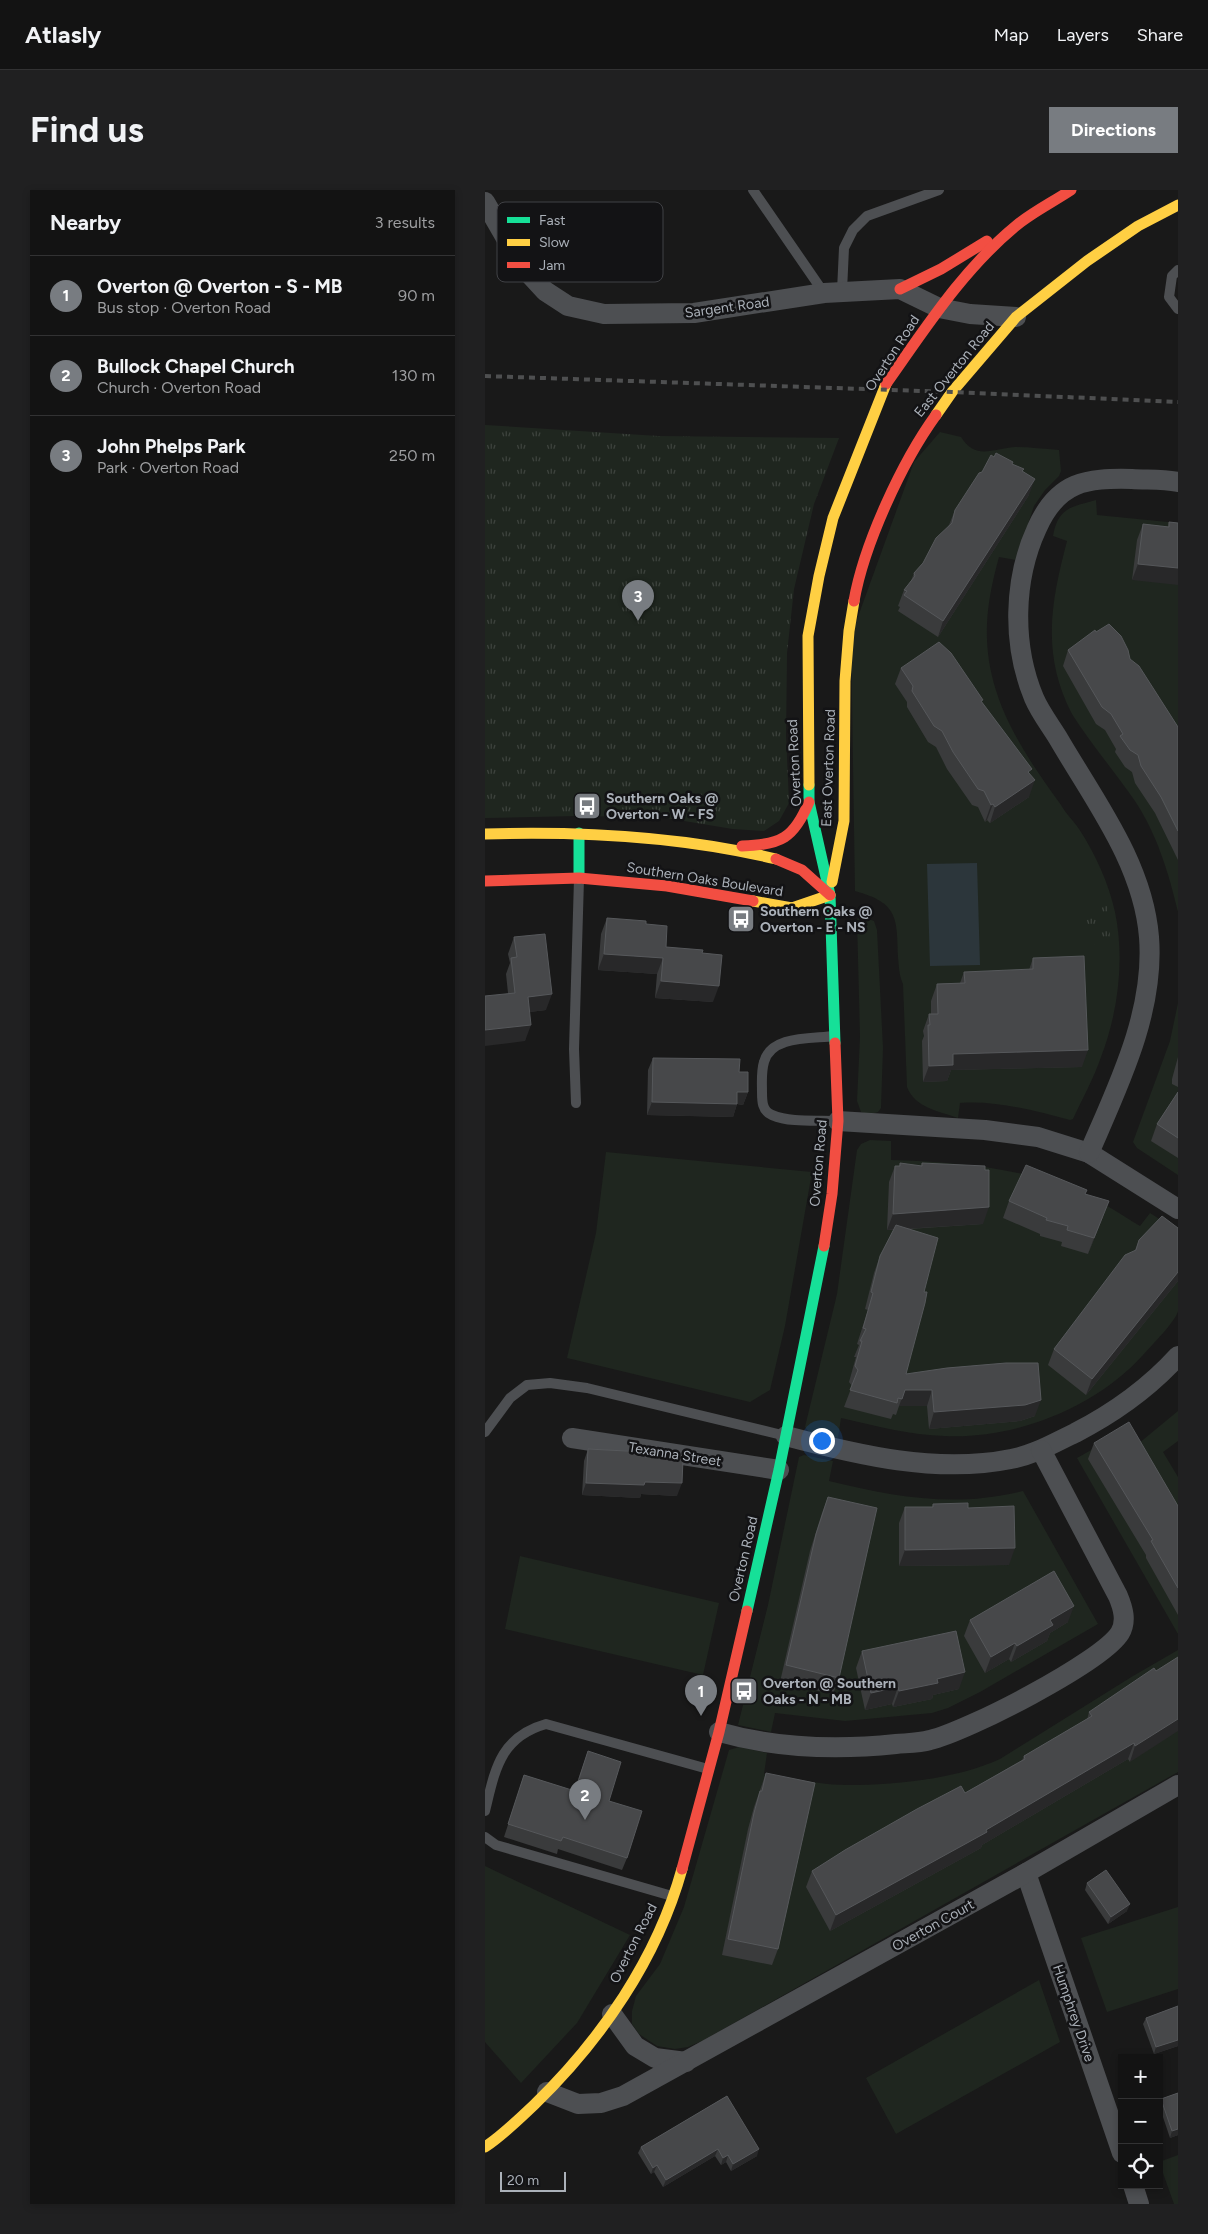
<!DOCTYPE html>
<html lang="en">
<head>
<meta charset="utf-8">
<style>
  body { margin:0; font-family:Figtree,sans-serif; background:#202021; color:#f1f3f6 }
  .controls { position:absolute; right:15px; bottom:15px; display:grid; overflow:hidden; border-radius:0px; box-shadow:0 2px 8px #0003 }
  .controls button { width:45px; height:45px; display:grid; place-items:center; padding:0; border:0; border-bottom:1px solid #323233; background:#131313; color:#f1f3f6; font:25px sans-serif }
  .scale { position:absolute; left:15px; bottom:12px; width:66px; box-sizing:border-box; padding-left:5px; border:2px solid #abb1b9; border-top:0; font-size:14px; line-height:18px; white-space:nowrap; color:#abb1b9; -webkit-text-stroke:4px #131315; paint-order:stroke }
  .you { position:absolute; left:336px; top:1250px; width:18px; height:18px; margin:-12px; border:4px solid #fff; border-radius:50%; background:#1a73e8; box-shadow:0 0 0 8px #1a73e833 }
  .badge { display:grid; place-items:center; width:32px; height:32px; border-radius:50%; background:#787c81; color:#fff; font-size:16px; font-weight:700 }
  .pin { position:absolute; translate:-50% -41px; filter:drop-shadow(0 1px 2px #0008) }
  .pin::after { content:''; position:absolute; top:26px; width:18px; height:15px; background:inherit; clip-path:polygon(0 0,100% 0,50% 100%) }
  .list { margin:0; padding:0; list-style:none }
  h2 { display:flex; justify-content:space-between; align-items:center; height:65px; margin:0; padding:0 20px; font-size:21px }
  h2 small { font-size:16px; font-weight:400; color:#9d9ea0 }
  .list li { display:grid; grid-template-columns:32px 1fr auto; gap:15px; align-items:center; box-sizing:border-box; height:80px; padding:0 20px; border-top:1px solid #323233 }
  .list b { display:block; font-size:19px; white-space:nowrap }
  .list p { margin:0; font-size:16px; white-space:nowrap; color:#9d9ea0 }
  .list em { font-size:16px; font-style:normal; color:#9d9ea0 }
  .icon { flex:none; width:28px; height:28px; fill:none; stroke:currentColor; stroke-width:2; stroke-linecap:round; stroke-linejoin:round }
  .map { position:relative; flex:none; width:693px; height:2014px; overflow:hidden; border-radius:0px }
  header { display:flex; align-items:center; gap:30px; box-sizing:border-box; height:70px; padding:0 25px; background:#131313; border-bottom:1px solid #323233 }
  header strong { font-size:24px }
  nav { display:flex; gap:28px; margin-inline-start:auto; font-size:18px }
  .intro { display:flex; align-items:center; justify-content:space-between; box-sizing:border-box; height:120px; padding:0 30px }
  h1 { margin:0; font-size:35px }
  .button { padding:12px 22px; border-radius:0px; background:#787c81; color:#fff; font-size:18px; font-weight:700 }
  main { display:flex; gap:30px; padding:0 30px }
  aside { flex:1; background:#131313; border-radius:0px; box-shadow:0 2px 8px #0003 }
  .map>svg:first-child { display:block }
</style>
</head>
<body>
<header>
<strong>Atlasly</strong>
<nav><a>Map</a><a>Layers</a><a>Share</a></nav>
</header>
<div class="intro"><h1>Find us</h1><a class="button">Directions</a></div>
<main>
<aside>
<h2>Nearby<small>3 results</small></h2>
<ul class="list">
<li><span class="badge">1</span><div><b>Overton @ Overton - S - MB</b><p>Bus stop · Overton Road</p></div><em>90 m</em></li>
<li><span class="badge">2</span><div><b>Bullock Chapel Church</b><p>Church · Overton Road</p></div><em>130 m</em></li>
<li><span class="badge">3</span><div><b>John Phelps Park</b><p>Park · Overton Road</p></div><em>250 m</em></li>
</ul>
</aside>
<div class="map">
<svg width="693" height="2014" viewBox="0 0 693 2014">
  <defs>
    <pattern id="park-tufts" width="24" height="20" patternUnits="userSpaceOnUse" patternTransform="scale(1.25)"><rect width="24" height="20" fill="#1f261f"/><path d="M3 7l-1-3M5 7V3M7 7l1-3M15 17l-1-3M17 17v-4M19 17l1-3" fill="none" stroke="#3d433d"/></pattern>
  </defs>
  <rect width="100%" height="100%" fill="#191919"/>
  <!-- grass -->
  <g fill="#1f261f">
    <path d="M 455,242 L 476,247 C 491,271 508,258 531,257 C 545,257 560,259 574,260 L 576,281 L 574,286 L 560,300 L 549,316 L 531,370 L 514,367 C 508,389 503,411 502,434 C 499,505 536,560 576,615 C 581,624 589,631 594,639 C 610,663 624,694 630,722 C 640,769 633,823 616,867 C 609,888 597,909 588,929 L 585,930 C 550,921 511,910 475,913 L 473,928 C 454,921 430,918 422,897 L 418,794 C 414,785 414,777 413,767 C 412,727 413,713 370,701 L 366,446 L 429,272 Z"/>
    <path d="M 611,310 L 612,325 L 693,333 L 693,722 C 684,684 672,644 650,611 C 630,582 606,554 587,524 C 556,464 566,412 582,351 L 568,346 C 573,317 587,317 611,310 Z"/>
    <polygon points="376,726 389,731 392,740 398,858 396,918 393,922 383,925 376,922 372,911 375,847 372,729"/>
    <polygon points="693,813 693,985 652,958 648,952 685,851"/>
    <path d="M 385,950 L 406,951 L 406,970 C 469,972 535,977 594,1002 C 615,1010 635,1024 655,1036 L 665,1023 L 693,1041 C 693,1060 693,1079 693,1098 C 693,1105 693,1114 693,1121 C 691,1131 666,1156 658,1165 C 610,1218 531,1249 460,1246 C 425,1245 391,1236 356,1228 L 353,1248 L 324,1242 L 320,1237 L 352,1104 L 372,960 L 376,954 Z"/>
    <polygon points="121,962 327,982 300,1136 285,1200 265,1212 82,1168 111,1043"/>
    <polygon points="693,1221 693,1251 678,1262 693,1287 693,1444 592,1268 640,1241 653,1254"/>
    <path d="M 319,1265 L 348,1271 L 344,1291 C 411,1307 469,1318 538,1301 L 613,1434 L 495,1502 L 463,1518 L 447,1523 L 360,1531 L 290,1523 L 286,1542 L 253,1535 L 283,1415 L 314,1267 Z"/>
    <polygon points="35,1366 234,1413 218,1485 20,1439"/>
    <path d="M 693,1460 L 693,1582 L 219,1850 L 203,1857 L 190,1859 L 172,1856 L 154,1844 L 147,1834 L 147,1821 L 151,1806 L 175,1774 L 199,1717 L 244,1560 L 254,1557 L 282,1563 L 279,1584 C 307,1588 335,1595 362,1595 C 410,1595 472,1589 515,1569 L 648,1486 Z"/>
    <polygon points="0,1676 145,1745 92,1833 36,1893 0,1852"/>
    <polygon points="693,1717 693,1799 622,1822 596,1748"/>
    <polygon points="554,1790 575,1852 411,1944 381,1888"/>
    <polygon points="693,1965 693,2014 689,2014 674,1972"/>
  </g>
  <!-- park -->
  <g fill="url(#park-tufts)">
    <polygon points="0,235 173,246 354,248 329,314 309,399 302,463 301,545 304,613 294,631 279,641 248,639 175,627 90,626 0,628"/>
    <path d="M 610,711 L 622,716 L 625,747 L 617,756 C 599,756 593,731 598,718 Z"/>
  </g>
  <!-- water -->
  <polygon fill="#2c363b" points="492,673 495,775 445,776 442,674"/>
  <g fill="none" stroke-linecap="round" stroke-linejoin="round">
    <!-- lane -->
    <g stroke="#4d4f52" stroke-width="10">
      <polyline points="268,0 339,103"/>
      <polyline points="693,80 687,86 684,107 693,119"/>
      <polyline points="357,101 359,58 368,40 382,26 454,0"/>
      <path d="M 349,846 C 327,849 286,845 279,872 C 276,882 277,892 277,902 C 277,911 277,921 287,925 C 306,933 331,930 351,931"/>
      <polyline points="91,913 89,859 94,689"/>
      <polyline points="0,1242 25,1208 42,1195 65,1193 102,1198 301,1246"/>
      <path d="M 0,1621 C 10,1580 15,1547 61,1534 L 223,1579"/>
      <polyline points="0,1647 11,1655 187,1706"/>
    </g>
    <!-- street -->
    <g stroke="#4d4f52" stroke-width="20">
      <polyline points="0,12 37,76 60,101 83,116 119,124 209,123 339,103 415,99 454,118 485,124 531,127"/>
      <polyline points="353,931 500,940 553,947 604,963 693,1019"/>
      <path d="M 604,963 C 633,896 670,822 664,747 C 658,673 609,610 573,548 C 565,535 555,522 549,508 C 527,455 528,390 552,338 C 573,291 601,288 647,289 C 662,290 678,289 693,292"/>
      <path d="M 301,1246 C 373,1265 452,1284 526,1269 C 549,1265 569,1253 590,1243 C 629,1223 663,1199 693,1166"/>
      <polyline points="87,1248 294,1280"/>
      <path d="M 234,1542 C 290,1558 353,1560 411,1554 C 422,1553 434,1553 445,1550 C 481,1542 617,1472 635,1443 C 642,1431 638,1418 633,1406 L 556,1260"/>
      <polyline points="541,1683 637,1963"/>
      <polyline points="127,1824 150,1856 170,1868 201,1872"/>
      <polyline points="62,1902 93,1914 116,1913 138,1906 541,1683 693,1595"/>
      <polyline points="648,1995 654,2014"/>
    </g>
    <!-- fast -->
    <g stroke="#16e098" stroke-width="11">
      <polyline points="324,595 324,612 345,705 350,853"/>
      <polyline points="94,643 94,688"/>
      <polyline points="262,1421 294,1280 339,1056"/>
    </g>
    <!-- slow -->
    <g stroke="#ffcf43" stroke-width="11">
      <polyline points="451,225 467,202 531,127 602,71 653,36 693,15"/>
      <polyline points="324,595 323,446 334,386 348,328 401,194"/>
      <path d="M 0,644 C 98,641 195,646 291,669"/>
      <polyline points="347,692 359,631 360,491 364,441 369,411"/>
      <polyline points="268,711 307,718 345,705"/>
      <path d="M 0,1957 C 18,1945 33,1930 49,1915 C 116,1850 172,1769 197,1679"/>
    </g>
    <!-- jam -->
    <g stroke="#f24e42" stroke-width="11">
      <polyline points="415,99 456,79 502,51"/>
      <path d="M 401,194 C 440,139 478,79 532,35 C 548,22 568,12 586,0"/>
      <path d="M 369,411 C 379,354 417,272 451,225"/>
      <path d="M 257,656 C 296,655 309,648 324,612"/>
      <polyline points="291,669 317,680 345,705"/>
      <polyline points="0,691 94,688 182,696 268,711"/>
      <polyline points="339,1056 347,1004 353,931 350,853"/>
      <polyline points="197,1679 234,1542 262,1421"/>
    </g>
    <!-- rail -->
    <polyline stroke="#4e4f50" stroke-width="4" stroke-dasharray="6 5" stroke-linecap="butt" points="0,186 467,202 693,212"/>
  </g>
  <!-- wall -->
  <g fill="#3a3b3c">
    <polygon points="509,267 527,275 538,281 544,305 453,447 413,421 415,417 413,416 419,400 426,391 429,383 438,373 464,335 470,320 497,282"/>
    <polygon points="684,332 693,333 647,390 652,350 658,334 683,337"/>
    <polygon points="611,442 645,469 693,537 693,670 670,623 650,593 647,582 640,577 630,562 631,559 620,540 611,534 578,476 583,460"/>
    <polygon points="416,478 497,513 545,584 544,607 505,633 502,630 500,632 493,617 487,615 462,579 451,557 443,552 422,517 422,512 410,494"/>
    <polygon points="122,728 161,734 181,757 217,763 228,812 170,808 172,784 113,780 116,744"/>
    <polygon points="29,747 61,820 44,822 40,851 23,803 21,784 25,773 23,764"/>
    <polygon points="548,768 597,877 466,880 462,891 438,892 437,851 439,846 438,841 444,824 446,824 446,811 452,794 475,793 479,782 544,780"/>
    <polygon points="693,867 693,897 687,894 687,889"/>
    <polygon points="168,868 254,882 263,902 258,915 252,914 248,927 162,925 163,880"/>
    <polygon points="693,902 693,968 666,951 672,934"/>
    <polygon points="415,973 436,976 437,973 498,1034 424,1039 439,1102 421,1184 550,1226 535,1231 444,1239 442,1216 414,1216 411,1225 408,1224 406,1229 359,1217 367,1196 364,1192 371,1167 369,1167 374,1155 372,1154 383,1120 380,1119 389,1083 395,1066 409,1040 402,1040 404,992 410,976 414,976"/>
    <polygon points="600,1004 618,1027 603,1064 576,1056 577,1052 555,1046 555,1044 518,1028 524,1011"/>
    <polygon points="693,1038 693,1091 601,1205 563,1175 569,1159 650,1060 654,1050"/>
    <polygon points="609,1253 693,1316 693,1425 661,1368 661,1365 603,1269"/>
    <polygon points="103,1259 160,1267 192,1306 156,1304 155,1308 97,1305 99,1271"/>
    <polygon points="343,1307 354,1488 348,1504 295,1492 325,1361 337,1323"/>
    <polygon points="448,1314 524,1375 414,1376 414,1333 420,1317 447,1317"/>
    <polygon points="485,1430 583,1432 565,1443 562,1451 526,1472 524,1469 500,1483 479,1446"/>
    <polygon points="377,1461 474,1499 448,1505 447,1509 408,1517 407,1514 380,1520 371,1478"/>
    <polygon points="693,1467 645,1572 643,1569 497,1655 496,1658 345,1741 321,1697 327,1681 480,1603 537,1570 539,1566 602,1530 604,1522"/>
    <polygon points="103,1561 124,1611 142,1668 137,1680 73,1659 72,1664 19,1647 39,1585 89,1601"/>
    <polygon points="281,1583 293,1759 287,1775 237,1765 263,1639 269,1617"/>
    <polygon points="602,1693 642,1721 623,1734 600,1700"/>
    <polygon points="693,1816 693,1856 669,1864 658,1834 661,1828"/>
    <polygon points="693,1903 693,1945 685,1948 674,1915 676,1909"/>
    <polygon points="242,1906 272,1966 246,1981 241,1972 236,1975 230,1966 178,1997 169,1982 166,1984 153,1963 156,1957"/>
  </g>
  <!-- shaded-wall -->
  <g fill="#282829">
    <polygon points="550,289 544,305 453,447 458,431"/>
    <polygon points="653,374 693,378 693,395 647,390"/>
    <polygon points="550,590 544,607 505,633 510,617"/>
    <polygon points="508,614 502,630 500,632 506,615"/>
    <polygon points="119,764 178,768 172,784 113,780"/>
    <polygon points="176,791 234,796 228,812 170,808"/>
    <polygon points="67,804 61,820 37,823 43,807"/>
    <polygon points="46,835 40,851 0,856 0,840"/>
    <polygon points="603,860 597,877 466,880 462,891 438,892 444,876 468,864"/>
    <polygon points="252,902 263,902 258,915 252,914 248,927 162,925 167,912"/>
    <polygon points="624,1011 618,1027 603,1064 609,1048"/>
    <polygon points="504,1017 498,1034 402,1040 408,1024"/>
    <polygon points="693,1082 693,1091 601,1205 607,1189"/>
    <polygon points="420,1200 447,1200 442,1216 414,1216"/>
    <polygon points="556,1210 550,1226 535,1231 444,1239 449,1222"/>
    <polygon points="160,1292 197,1293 192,1306 156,1304 155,1308 97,1305 101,1293"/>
    <polygon points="530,1358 524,1375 414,1376 420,1360"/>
    <polygon points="589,1416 583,1432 565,1443 562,1451 526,1472 532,1456 565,1430"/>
    <polygon points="530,1453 524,1469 500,1483 506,1467"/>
    <polygon points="480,1482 474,1499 448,1505 447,1509 408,1517 414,1501 452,1489"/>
    <polygon points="413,1497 407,1514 380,1520 386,1503"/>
    <polygon points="693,1529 693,1541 645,1572 650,1556"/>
    <polygon points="649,1553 643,1569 497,1655 496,1658 345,1741 351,1725 501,1640"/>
    <polygon points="645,1714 642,1721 623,1734 626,1727"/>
    <polygon points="693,1850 693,1856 669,1864 671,1857"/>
    <polygon points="693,1939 693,1945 685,1948 687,1941"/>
    <polygon points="233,1959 230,1966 178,1997 181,1990"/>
    <polygon points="274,1959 272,1966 246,1981 248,1974"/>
    <polygon points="243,1965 241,1972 236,1975 238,1968"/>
    <polygon points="172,1975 169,1982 166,1984 168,1978"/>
  </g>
  <!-- building -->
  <g fill="#47484a" stroke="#56585b">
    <polygon points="511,263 528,272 527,274 539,279 537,281 550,289 458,431 419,405 422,401 419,400 430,386 429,383 438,373 451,348 467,333 470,320 494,283 497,282 506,265 509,267"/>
    <polygon points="684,332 693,333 693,378 653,374 658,334 684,337"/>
    <polygon points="624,434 636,446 643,460 645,469 654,476 693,537 693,641 676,607 656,576 653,565 645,560 635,546 638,544 626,524 617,517 583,460 610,440 611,442"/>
    <polygon points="454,452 466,463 498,510 496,511 547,579 543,582 550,590 510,617 508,614 506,615 499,601 493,599 468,562 457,541 449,536 427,501 428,496 416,478"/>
    <polygon points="122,728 161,731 161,734 182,736 181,757 218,760 217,763 237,765 234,796 176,791 178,768 119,764"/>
    <polygon points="60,744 67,804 43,807 46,835 0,840 0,806 30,803 26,768 32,767 29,747"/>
    <polygon points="599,766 603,860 468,864 468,875 444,876 443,835 445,835 444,824 453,824 452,794 480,793 479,782 548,779 548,768"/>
    <polygon points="168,868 255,869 254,882 263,882 263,902 252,902 252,914 167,912"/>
    <polygon points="693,902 693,948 672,934"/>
    <polygon points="415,973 437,976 437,973 500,976 500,980 504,980 504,1017 408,1024 410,976 415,976"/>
    <polygon points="541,975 602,1000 600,1004 624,1011 609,1048 582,1040 583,1036 561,1030 562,1028 524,1011"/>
    <polygon points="677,1026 693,1038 693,1082 607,1189 569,1159 640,1065 651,1060 654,1050"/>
    <polygon points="411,1035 453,1048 439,1102 442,1102 440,1113 421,1184 462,1178 521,1173 553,1173 556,1210 540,1215 449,1222 447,1200 420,1200 417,1209 413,1208 412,1213 365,1200 373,1180 370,1176 377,1151 375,1151 381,1139 378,1138 388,1103 386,1102 395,1066"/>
    <polygon points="644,1232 693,1316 693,1398 666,1351 668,1350 609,1253"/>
    <polygon points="103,1259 160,1262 160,1267 198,1269 197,1293 160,1292 159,1295 101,1293"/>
    <polygon points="343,1307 392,1318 354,1488 301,1475 331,1344"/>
    <polygon points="483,1313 483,1318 529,1316 530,1358 420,1360 420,1317 448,1317 448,1314"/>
    <polygon points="569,1381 589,1416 565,1430 568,1435 532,1456 530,1453 506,1467 485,1430"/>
    <polygon points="471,1441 480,1482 452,1489 453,1493 414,1501 413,1497 386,1503 377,1461"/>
    <polygon points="693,1467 693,1529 650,1556 649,1553 501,1640 502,1642 351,1725 327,1681 360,1660 432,1619 476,1596 480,1603 540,1569 539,1566 607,1526 604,1522 669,1478 671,1481"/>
    <polygon points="103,1561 136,1572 124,1611 157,1621 142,1668 78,1647 76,1651 23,1634 39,1585 90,1601"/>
    <polygon points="281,1583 330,1593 293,1759 243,1749 269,1623 275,1601 277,1601"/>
    <polygon points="621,1680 645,1714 626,1727 602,1693"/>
    <polygon points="693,1816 693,1850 671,1857 661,1828"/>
    <polygon points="693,1903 693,1939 687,1941 676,1909"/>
    <polygon points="242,1906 274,1959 248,1974 243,1965 238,1968 233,1959 181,1990 172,1975 168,1978 156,1957"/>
  </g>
  <!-- icons -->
  <defs>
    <g id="bus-square" transform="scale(1.4375)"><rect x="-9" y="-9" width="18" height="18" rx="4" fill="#787c81" stroke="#131315"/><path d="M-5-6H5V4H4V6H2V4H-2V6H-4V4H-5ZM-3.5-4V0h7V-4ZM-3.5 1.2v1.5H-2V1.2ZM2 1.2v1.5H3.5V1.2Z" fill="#fff"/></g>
  </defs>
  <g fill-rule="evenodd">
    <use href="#bus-square" x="102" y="616"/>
    <use href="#bus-square" x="256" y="729"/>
    <use href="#bus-square" x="259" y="1501"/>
  </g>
  <g text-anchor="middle" stroke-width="5" stroke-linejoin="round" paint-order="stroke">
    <!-- street labels -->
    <g font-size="14" fill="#abb1b9" stroke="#131315">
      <text transform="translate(242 117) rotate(-8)" y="5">Sargent Road</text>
      <text transform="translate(407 163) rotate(-57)" y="5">Overton Road</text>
      <text transform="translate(469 179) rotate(-51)" y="5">East Overton Road</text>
      <text transform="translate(309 573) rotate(-93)" y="5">Overton Road</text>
      <text transform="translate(343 578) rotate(-88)" y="5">East Overton Road</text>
      <text transform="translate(220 689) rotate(9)" y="5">Southern Oaks Boulevard</text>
      <text transform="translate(333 973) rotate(-85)" y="5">Overton Road</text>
      <text transform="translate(190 1264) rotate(9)" y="5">Texanna Street</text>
      <text transform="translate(258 1369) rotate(-77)" y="5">Overton Road</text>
      <text transform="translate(448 1735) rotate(-29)" y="5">Overton Court</text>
      <text transform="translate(148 1753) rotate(-63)" y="5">Overton Road</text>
      <text transform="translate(589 1823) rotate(71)" y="5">Humphrey Drive</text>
    </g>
    <!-- poi labels -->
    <g font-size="14" font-weight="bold" fill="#abb1b9" stroke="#131315" text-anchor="start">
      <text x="121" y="613">Southern Oaks @<tspan x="121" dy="16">Overton - W - FS</tspan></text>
      <text x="275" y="726">Southern Oaks @<tspan x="275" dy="16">Overton - E - NS</tspan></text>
      <text x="278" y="1498">Overton @ Southern<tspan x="278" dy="16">Oaks - N - MB</tspan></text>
    </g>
  </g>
  <!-- legend -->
  <rect x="12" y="12" width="166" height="80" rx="8" fill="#131315" stroke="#414246" stroke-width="1"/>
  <rect x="22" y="27" width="23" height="6" fill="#16e098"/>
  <rect x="22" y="49" width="23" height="7" fill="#ffcf43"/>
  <rect x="22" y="72" width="23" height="6" fill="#f24e42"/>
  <g font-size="14" fill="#abb1b9">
    <text x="54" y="35">Fast</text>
    <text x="54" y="57">Slow</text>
    <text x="54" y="80">Jam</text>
  </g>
</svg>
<div class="controls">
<button>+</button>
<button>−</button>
<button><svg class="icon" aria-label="locate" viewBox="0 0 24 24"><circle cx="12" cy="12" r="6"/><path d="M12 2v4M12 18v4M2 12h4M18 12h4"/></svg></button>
</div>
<div class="scale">20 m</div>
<div class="you"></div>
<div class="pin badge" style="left:216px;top:1526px">1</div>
<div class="pin badge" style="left:100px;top:1630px">2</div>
<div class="pin badge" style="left:153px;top:431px">3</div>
</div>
</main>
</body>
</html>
